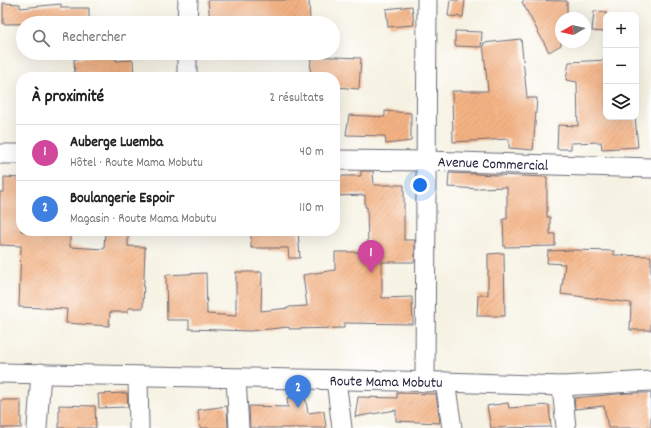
<!DOCTYPE html>
<html lang="fr">
<head>
<meta charset="utf-8">
<style>
  body { margin:0; font-family:Dekko,sans-serif; background:#f2f2f2; color:#222 }
  .controls { position:absolute; right:12px; top:12px; display:grid; overflow:hidden; border-radius:8px; box-shadow:0 4px 16px #0002 }
  .controls button { width:36px; height:36px; display:grid; place-items:center; padding:0; border:0; border-bottom:1px solid #e0e0e0; background:#fff; color:#222; font:20px sans-serif }
  .compass { position:absolute; left:555px; top:12px; width:36px; height:36px; border-radius:50%; background:#fff; box-shadow:0 4px 16px #0002; rotate:261deg }
  .you { position:absolute; left:420px; top:185px; width:14px; height:14px; margin:-10px; border:3px solid #fff; border-radius:50%; background:#1a73e8; box-shadow:0 0 0 6px #1a73e833 }
  .badge { display:grid; place-items:center; width:26px; height:26px; border-radius:50%; background:#0b8043; color:#fff; font-size:13px; font-weight:700 }
  .pin { position:absolute; translate:-50% -33px; filter:drop-shadow(0 1px 2px #0008) }
  .pin::after { content:''; position:absolute; top:21px; width:14px; height:12px; background:inherit; clip-path:polygon(0 0,100% 0,50% 100%) }
  .list { margin:0; padding:0; list-style:none }
  h2 { display:flex; justify-content:space-between; align-items:center; height:52px; margin:0; padding:0 16px; font-size:17px }
  h2 small { font-size:13px; font-weight:400; color:#767676 }
  .list li { display:grid; grid-template-columns:26px 1fr auto; gap:12px; align-items:center; box-sizing:border-box; height:56px; padding:0 16px; border-top:1px solid #e0e0e0 }
  .list b { display:block; font-size:15px; white-space:nowrap }
  .list p { margin:0; font-size:13px; white-space:nowrap; color:#767676 }
  .list em { font-size:13px; font-style:normal; color:#767676 }
  .icon { flex:none; width:22px; height:22px; fill:none; stroke:currentColor; stroke-width:2; stroke-linecap:round; stroke-linejoin:round }
  .map { position:relative; flex:none; width:651px; height:428px; overflow:hidden }
  .search { position:absolute; background:#fff; box-shadow:0 4px 16px #0002; left:16px; top:16px; width:324px; height:44px; display:flex; align-items:center; gap:10px; box-sizing:border-box; padding:0 14px; border-radius:22px; color:#767676; font-size:15px }
  .panel { position:absolute; background:#fff; box-shadow:0 4px 16px #0002; left:16px; top:72px; width:324px; height:164px; border-radius:16px }
  .map>svg:first-child { display:block }
</style>
</head>
<body>
<div class="map">
<svg width="651" height="428" viewBox="0 0 651 428">
  <defs>
    <pattern id="building-hatch" width="6" height="6" patternUnits="userSpaceOnUse"><rect width="6" height="6" fill="#f4b283"/><path d="M-1 1l2-2M0 6l6-6M5 7l2-2" fill="none" stroke="#d19972"/></pattern>
  </defs>
  <rect width="100%" height="100%" fill="#fff"/>
  <filter id="ink" filterUnits="userSpaceOnUse"><feTurbulence type="fractalNoise" baseFrequency=".025" numOctaves="2"/><feDisplacementMap in="SourceGraphic" scale="8" xChannelSelector="R" yChannelSelector="G"/><feConvolveMatrix kernelMatrix="1 2 1 2 8 2 1 2 1" color-interpolation-filters="sRGB"/></filter>
  <filter id="wash" filterUnits="userSpaceOnUse"><feTurbulence type="fractalNoise" baseFrequency=".012" numOctaves="4" result="noise"/><feDisplacementMap in="SourceGraphic" scale="16" xChannelSelector="R" yChannelSelector="G"/><feGaussianBlur stdDeviation="0.9" result="paint"/><feColorMatrix in="noise" values="0 0 0 0 0 0 0 0 0 0 0 0 0 0 0 0 0 1.4 0 .05"/><feComposite in="paint" operator="in"/></filter>
  <g filter="url(#wash)">
    <rect width="100%" height="100%" fill="#f6f2e3"/>
    <g id="blocks">
      <!-- building -->
      <g fill="url(#building-hatch)">
        <polygon points="208,0 309,0 310,23 210,23"/>
        <polygon points="450,0 465,0 463,17 448,16"/>
        <polygon points="525,0 567,1 567,18 561,18 561,45 549,52 522,2"/>
        <polygon points="3,3 20,4 20,8 61,4 61,8 89,8 89,23 3,24"/>
        <polygon points="412,6 414,25 388,27 386,9"/>
        <polygon points="594,11 606,12 606,32 592,31"/>
        <polygon points="455,31 482,32 481,47 455,46"/>
        <polygon points="521,39 527,98 537,98 533,150 509,148 509,139 453,142 452,91 488,91 483,43"/>
        <polygon points="93,53 117,53 116,61 133,60 134,77 75,77 74,59 93,57"/>
        <polygon points="311,56 361,58 359,89 335,87 335,77 310,77"/>
        <polygon points="606,60 606,117 635,117 638,147 602,149 601,142 571,143 571,149 557,149 558,125 578,126 577,82 566,80 569,62"/>
        <polygon points="385,111 411,113 411,141 386,144 385,136 346,135 349,115 385,117"/>
        <polygon points="361,171 373,171 374,185 404,185 404,240 415,240 415,262 382,262 382,298 412,297 413,324 344,323 344,328 289,329 289,327 250,331 189,329 189,320 167,320 166,275 206,273 207,314 236,316 236,272 262,272 261,311 289,308 289,307 307,306 303,275 335,270 335,252 361,252 361,246 368,246 367,207 365,207 365,195 335,196 335,176 361,176"/>
        <polygon points="449,173 547,177 547,217 550,217 550,234 555,234 555,246 504,247 503,219 507,219 507,187 479,188 478,189 448,187"/>
        <polygon points="4,177 21,178 21,231 70,231 70,247 104,249 105,231 128,231 128,246 145,247 143,308 128,308 128,312 110,312 109,326 66,323 67,309 19,307 21,246 0,245 0,192 4,192"/>
        <polygon points="251,231 298,231 300,258 289,258 288,248 251,248"/>
        <polygon points="572,250 614,251 614,255 651,256 651,330 630,330 631,303 561,294 565,264 547,263 548,251"/>
        <polygon points="504,253 505,316 477,316 478,295 488,295 488,254"/>
        <polygon points="127,393 128,407 99,408 98,394"/>
        <polygon points="397,393 436,394 440,423 396,421 396,410 355,417 358,397 397,398"/>
        <polygon points="628,393 651,393 651,428 608,428 604,406 575,409 574,398"/>
        <polygon points="305,396 308,413 324,411 326,428 250,428 249,406 288,407 287,398"/>
        <rect x="1" y="400" width="20" height="28"/>
        <polygon points="508,403 509,408 549,405 551,427 491,428 487,406"/>
        <polygon points="59,405 95,406 96,428 59,428"/>
        <polygon points="227,406 228,428 200,428 198,410"/>
      </g>
    </g>
  </g>
  <g filter="url(#ink)">
    <use href="#blocks" fill-opacity="0" stroke="#6c6b76" stroke-width="1"/>
    <g fill="none" stroke-linecap="round" stroke-linejoin="round">
      <!-- minor casing -->
      <g stroke="#6c6b76" stroke-width="21">
        <g id="minor">
          <polyline points="187,23 188,0"/>
          <polyline points="187,77 187,53"/>
          <polyline points="0,154 21,154"/>
          <polyline points="335,160 426,161 651,168"/>
          <polyline points="0,373 445,382 562,386 651,381"/>
          <polyline points="138,377 139,428"/>
          <polyline points="236,379 239,428"/>
          <polyline points="336,380 342,428"/>
          <polyline points="425,382 427,0"/>
          <polyline points="445,382 452,428"/>
          <polyline points="562,386 566,428"/>
          <polyline points="37,428 41,373"/>
        </g>
      </g>
      <!-- minor -->
      <use href="#minor" stroke="#fff" stroke-width="19"/>
    </g>
  </g>
  <g text-anchor="middle" stroke-width="3" stroke-linejoin="round" paint-order="stroke">
    <!-- street labels -->
    <g font-size="15" fill="#22223b" stroke="#fff">
      <text transform="translate(493 163) rotate(2)" y="5">Avenue Commercial</text>
      <text transform="translate(386 381) rotate(1)" y="5">Route Mama Mobutu</text>
    </g>
  </g>
</svg>
<div class="controls">
<button>+</button>
<button>−</button>
<button><svg class="icon" aria-label="layers" viewBox="0 0 24 24"><path d="M12 4l9 5-9 5-9-5zM3 14l9 5 9-5"/></svg></button>
</div>
<svg class="compass" viewBox="-18 -18 36 36"><path d="M0-13l5 13h-10z" fill="#e53935"/><path d="M0 13l5-13h-10z" fill="#767676"/></svg>
<div class="you"></div>
<div class="pin badge" style="left:371px;top:273px;background:#d1479c">1</div>
<div class="pin badge" style="left:298px;top:408px;background:#3f7fe0">2</div>
<div class="search"><svg class="icon" aria-label="search" viewBox="0 0 24 24"><circle cx="10" cy="10" r="6"/><path d="M15 15l6 6"/></svg>Rechercher</div>
<section class="panel">
<h2>À proximité<small>2 résultats</small></h2>
<ul class="list">
<li><span class="badge" style="background:#d1479c">1</span><div><b>Auberge Luemba</b><p>Hôtel · Route Mama Mobutu</p></div><em>40 m</em></li>
<li><span class="badge" style="background:#3f7fe0">2</span><div><b>Boulangerie Espoir</b><p>Magasin · Route Mama Mobutu</p></div><em>110 m</em></li>
</ul>
</section>
</div>
</body>
</html>
